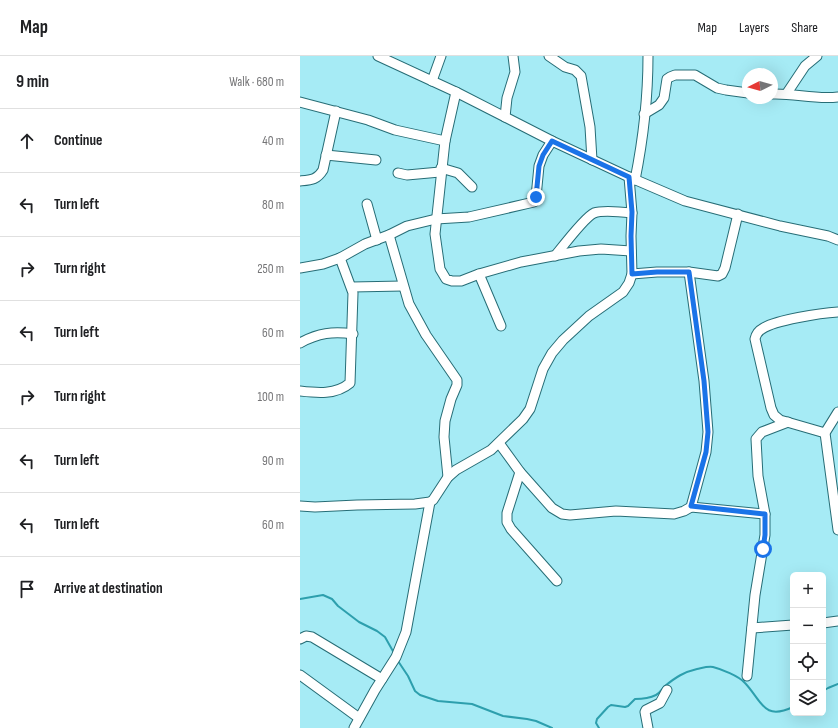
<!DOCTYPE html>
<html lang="en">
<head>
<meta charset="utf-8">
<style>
  body { margin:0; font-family:"Sofia Sans Condensed",sans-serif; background:#f2f2f2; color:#202124 }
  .controls { position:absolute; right:12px; bottom:12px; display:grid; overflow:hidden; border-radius:6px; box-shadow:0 4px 16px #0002 }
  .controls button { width:36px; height:36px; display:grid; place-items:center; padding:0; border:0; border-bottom:1px solid #e0e0e0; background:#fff; color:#202124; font:20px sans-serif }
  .compass { position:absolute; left:442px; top:12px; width:36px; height:36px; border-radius:50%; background:#fff; box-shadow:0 4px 16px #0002; rotate:265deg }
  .stop { position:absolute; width:12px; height:12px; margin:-9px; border:3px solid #1a73e8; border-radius:50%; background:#fff }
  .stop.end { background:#1a73e8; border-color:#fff; box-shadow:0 1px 4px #0008 }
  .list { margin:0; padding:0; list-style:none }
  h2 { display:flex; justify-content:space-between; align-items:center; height:52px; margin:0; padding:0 16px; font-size:17px }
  h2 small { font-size:13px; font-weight:400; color:#757577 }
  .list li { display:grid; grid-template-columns:26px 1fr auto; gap:12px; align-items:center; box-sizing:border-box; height:64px; padding:0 16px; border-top:1px solid #e0e0e0 }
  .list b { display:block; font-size:15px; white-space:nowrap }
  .list em { font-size:13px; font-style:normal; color:#757577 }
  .icon { flex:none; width:22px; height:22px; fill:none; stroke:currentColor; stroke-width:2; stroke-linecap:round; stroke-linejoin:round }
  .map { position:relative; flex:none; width:538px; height:672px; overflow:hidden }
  header { display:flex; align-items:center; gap:24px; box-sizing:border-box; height:56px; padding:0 20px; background:#fff; border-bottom:1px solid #e0e0e0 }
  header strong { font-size:19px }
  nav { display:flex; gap:22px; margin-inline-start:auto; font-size:14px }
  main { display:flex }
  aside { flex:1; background:#fff }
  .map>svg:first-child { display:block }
</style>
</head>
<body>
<header>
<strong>Map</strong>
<nav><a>Map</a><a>Layers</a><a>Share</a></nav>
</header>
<main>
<aside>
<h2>9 min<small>Walk · 680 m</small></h2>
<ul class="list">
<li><svg class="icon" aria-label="ahead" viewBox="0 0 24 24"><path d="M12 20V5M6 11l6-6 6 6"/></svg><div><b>Continue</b></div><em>40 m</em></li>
<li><svg class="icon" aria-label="left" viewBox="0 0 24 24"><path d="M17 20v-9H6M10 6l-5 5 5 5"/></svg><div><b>Turn left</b></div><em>80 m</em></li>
<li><svg class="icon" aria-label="right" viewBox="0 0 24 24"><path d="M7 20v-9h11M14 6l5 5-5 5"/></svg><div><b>Turn right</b></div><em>250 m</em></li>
<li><svg class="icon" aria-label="left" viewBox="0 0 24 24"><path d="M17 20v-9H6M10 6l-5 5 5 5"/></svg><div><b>Turn left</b></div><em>60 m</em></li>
<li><svg class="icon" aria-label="right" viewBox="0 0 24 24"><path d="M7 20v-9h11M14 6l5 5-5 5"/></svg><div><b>Turn right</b></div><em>100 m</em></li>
<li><svg class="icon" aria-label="left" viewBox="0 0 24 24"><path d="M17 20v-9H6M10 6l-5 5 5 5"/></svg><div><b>Turn left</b></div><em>90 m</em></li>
<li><svg class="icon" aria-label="left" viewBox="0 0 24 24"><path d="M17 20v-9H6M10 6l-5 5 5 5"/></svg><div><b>Turn left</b></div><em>60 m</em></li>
<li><svg class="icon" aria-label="arrive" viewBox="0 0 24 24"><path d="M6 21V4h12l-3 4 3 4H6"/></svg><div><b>Arrive at destination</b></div></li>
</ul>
</aside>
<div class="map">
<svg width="538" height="672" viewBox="0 0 538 672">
  <rect width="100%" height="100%" fill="#a6ebf5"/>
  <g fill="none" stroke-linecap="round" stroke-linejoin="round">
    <!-- stream -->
    <g stroke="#2d9fad" stroke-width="2">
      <polyline points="0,543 23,539 32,543 38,550 59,566 77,575 85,581 94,597"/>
      <polyline points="98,605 108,620 115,635 120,639 138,645 172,648 203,660 227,663 236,665 252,672"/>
      <polyline points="523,635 528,632 538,628"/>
      <path d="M 299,672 L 296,667 L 297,663 L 308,651 L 311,649 L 325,651 L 328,650 L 335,643 C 343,643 350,642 356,639 C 360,637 362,633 365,630 C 376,621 384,616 397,613 C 402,612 408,610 413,611 C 421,613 439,620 445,627 C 462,645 463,665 493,651"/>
    </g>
    <!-- minor casing -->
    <g stroke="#276d76" stroke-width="11">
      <g id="minor">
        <polyline points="78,0 156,36 252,85 329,121 385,145 480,170 528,180 538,184"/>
        <polyline points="249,0 265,11 275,14 281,20 290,71 292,104"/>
        <polyline points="132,25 141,0"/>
        <polyline points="156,36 145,85 135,178 140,213 146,223 152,225 161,225 179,218 221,206 279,195 301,193 331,195"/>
        <polyline points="487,37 505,10 517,0"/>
        <path d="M 472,38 C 494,37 516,44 538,41"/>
        <polyline points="0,46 68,64 95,74 145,85"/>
        <polyline points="344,58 359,49 364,42 367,23 370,21 375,19 395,19 417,32 426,34 448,37"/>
        <polyline points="205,61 207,42 215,16 213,0"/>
        <polyline points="26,99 76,104"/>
        <polyline points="141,112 158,117 172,131"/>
        <polyline points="98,117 107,119 140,116"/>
        <path d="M 335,124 C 343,84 348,41 348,0"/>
        <path d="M 0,125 C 11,124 17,124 23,114 L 36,55"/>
        <polyline points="67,148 77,184"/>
        <polyline points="89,179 109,248 126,279 157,324 157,329 151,343 145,365 144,381 148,421"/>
        <path d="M 255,200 C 263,190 285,161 294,157 C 302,154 323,156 332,157"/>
        <polyline points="0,212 23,208 40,202 65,188 89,179 107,170 136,163 169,161 234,146 236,141 239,110 243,99 252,85"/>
        <polyline points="179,218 201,270"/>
        <polyline points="332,218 357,216 389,216 418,220 422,218 425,212 438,158"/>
        <polyline points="52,231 103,230"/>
        <path d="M 0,287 C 18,277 33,275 53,278"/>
        <path d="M 0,335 C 17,337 36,339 50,327 L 53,237 L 40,202"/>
        <polyline points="538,356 525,377 538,474"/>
        <path d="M 525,377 L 480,364 L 474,359 L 471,352 L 455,283 C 456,279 458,275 462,273 C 474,264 522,257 538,256"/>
        <polyline points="199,387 220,416 252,452 262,458 270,459 316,455 374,458 384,455 391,451 406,396 408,376 404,325 389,216"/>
        <polyline points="220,416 207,457 207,466 211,473 257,525"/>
        <polyline points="0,450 15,451 57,449 115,448 130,446 133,444 148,421 156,414 191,394 223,363 230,353 243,313 252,297 263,284 289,260 323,236 329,227 332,218 331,180 332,157 329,121"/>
        <polyline points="391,451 465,458"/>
        <polyline points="523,567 538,565"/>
        <polyline points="452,572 493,569"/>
        <polyline points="0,583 6,580 12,581 82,623"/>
        <polyline points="0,619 59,662"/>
        <polyline points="447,620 455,539 465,479 465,458 458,420 456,383 462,376 488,366"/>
        <polyline points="54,672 75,634 96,601 106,576 130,446"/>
        <polyline points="348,672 345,656 346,654 360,647 367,634"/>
      </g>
    </g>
    <!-- minor -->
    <use href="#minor" stroke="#fff" stroke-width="9"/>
  </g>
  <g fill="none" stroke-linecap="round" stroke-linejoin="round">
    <!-- route -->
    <polyline stroke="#1a73e8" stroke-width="5" points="236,141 239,110 243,99 252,85 329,121 332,156 331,180 332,218 357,216 389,216 404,325 408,376 406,396 391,450 465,458 465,479 463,493"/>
  </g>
</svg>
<div class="controls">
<button>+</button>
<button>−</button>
<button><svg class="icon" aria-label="locate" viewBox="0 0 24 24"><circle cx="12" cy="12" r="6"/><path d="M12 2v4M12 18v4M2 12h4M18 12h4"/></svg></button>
<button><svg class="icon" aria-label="layers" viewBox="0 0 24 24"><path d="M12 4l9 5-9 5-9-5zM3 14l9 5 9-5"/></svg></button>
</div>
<svg class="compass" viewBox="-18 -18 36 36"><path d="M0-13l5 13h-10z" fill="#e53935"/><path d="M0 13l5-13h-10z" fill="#757577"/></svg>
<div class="stop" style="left:463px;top:493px"></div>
<div class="stop end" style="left:236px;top:141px"></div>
</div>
</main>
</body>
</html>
